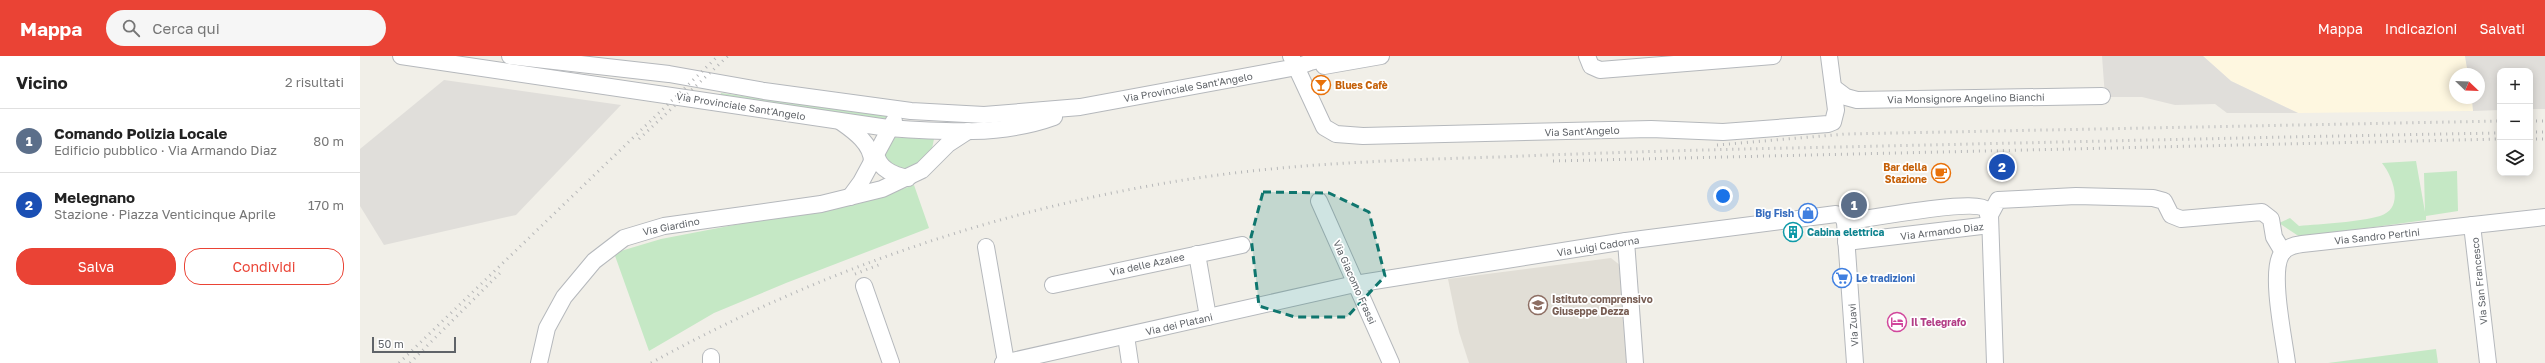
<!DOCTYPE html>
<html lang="it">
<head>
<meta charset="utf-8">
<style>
  body { margin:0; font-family:"Golos Text",sans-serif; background:#f6f6f6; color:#222 }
  .controls { position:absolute; right:12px; top:12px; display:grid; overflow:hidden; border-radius:8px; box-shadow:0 2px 10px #0003 }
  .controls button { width:36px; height:36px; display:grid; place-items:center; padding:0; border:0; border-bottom:1px solid #e0e0e0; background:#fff; color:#222; font:20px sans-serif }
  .compass { position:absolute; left:2089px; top:12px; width:36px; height:36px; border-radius:50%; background:#fff; box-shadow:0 2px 10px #0003; rotate:113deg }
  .scale { position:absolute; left:12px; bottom:10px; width:84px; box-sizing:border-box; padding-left:4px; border:2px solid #5f6368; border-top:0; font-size:11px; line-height:14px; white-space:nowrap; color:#5f6368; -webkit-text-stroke:3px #fff; paint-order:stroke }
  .you { position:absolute; left:1363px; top:140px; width:14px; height:14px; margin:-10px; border:3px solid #fff; border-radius:50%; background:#1a73e8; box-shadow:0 0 0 6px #1a73e833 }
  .badge { display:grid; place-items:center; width:26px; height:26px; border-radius:50%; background:#ea4335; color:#fff; font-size:13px; font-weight:700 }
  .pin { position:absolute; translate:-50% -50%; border:2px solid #fff; box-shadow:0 1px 4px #0006 }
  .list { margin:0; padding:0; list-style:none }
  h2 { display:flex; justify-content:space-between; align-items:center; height:52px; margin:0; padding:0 16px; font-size:17px }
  h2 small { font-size:13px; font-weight:400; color:#767676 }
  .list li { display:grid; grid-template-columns:26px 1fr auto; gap:12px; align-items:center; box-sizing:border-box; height:64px; padding:0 16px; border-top:1px solid #e0e0e0 }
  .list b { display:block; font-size:15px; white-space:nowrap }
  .list p { margin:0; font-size:13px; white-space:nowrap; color:#767676 }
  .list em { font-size:13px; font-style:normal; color:#767676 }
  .actions { display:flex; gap:8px; padding:12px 16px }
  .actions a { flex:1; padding:9px 0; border:1px solid #ea4335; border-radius:16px; text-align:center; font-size:14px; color:#ea4335 }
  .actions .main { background:#ea4335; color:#fff }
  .icon { flex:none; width:22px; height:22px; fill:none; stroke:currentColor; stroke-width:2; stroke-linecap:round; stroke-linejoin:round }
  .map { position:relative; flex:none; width:2185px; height:307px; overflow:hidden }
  header { display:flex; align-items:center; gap:24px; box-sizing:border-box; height:56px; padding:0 20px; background:#ea4335; color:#fff }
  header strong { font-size:19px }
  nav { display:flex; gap:22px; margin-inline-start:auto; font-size:14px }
  .search { width:280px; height:36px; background:#f6f6f6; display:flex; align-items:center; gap:10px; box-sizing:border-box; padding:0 14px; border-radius:22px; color:#767676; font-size:15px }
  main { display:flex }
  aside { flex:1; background:#fff }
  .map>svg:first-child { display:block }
</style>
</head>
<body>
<header>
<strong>Mappa</strong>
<div class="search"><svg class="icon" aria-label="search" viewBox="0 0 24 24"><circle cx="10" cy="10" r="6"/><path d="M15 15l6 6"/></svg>Cerca qui</div>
<nav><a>Mappa</a><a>Indicazioni</a><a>Salvati</a></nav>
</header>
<main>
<aside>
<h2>Vicino<small>2 risultati</small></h2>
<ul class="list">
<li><span class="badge" style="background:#5c6f8a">1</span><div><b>Comando Polizia Locale</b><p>Edificio pubblico · Via Armando Diaz</p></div><em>80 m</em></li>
<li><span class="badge" style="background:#1a4fb4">2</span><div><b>Melegnano</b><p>Stazione · Piazza Venticinque Aprile</p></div><em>170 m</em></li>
</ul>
<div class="actions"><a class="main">Salva</a><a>Condividi</a></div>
</aside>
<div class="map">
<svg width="2185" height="307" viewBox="0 0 2185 307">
  <rect width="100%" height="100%" fill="#f1efe8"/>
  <!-- commercial -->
  <polygon fill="#fef7e0" points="1843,0 2105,0 2108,18 2095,18 2095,42 2112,42 2113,55 1938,57 1871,25"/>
  <!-- industrial -->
  <g fill="#e0deda">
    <polygon points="1742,0 1843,0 1871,25 1938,57 1867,57 1855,48 1815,49 1782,41 1745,41"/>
    <polygon points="2105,0 2185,0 2185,53 2170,53 2170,15 2140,15 2140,54 2113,55 2112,42 2119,42 2119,18 2108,18"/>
    <polygon points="84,24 261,49 156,159 24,189 0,150 0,93"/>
  </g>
  <!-- education -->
  <polygon fill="#e1ded6" points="1251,202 1261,210 1268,307 1109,307 1099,276 1088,223"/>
  <!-- green -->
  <g fill="#c5e8c5">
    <polygon points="361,37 534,61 527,69 360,41"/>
    <polygon points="530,81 574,83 570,102 538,117 524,100"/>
    <path d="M 2056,105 L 2065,156 L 2064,117 L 2097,115 L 2098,155 L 2066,160 L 2066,164 L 1940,181 L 1919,167 L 1930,162 L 1939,170 C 1961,168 2000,166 2020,160 C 2045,152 2033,121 2022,107 Z"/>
    <polygon points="554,129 569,172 426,227 354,257 289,295 254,197 301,183 410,162 470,154 511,144"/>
    <polygon points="2076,293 2078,307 1968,307"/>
  </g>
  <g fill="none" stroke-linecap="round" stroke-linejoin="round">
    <!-- minor casing -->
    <g stroke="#b5b8bc" stroke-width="18">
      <g id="minor">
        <path d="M 41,0 L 528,72 C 583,76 642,80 694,61"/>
        <polyline points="150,0 309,18 404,35 551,55 624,59 720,51 937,11 950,6 976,0"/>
        <polyline points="931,0 964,71 976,78 1003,80 1291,73 1363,76 1468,68 1473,66 1476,54 1469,0"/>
        <polyline points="1227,0 1231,10 1240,14 1413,0"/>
        <polyline points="964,10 1021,0"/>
        <polyline points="1474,32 1486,41 1497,44 1742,40"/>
        <path d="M 481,66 C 494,75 512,88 512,106"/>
        <path d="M 516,97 C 518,113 533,119 548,122"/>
        <polyline points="490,141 501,126 534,65"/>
        <polyline points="959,145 1031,307"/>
        <path d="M 1485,166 C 1507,163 1615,142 1627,154 L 1630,168"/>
        <polyline points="2112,169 2128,307"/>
        <polyline points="1266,185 1275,307"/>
        <polyline points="1486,186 1630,169"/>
        <polyline points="626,191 646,306"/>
        <polyline points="837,198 848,261"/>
        <polyline points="693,229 882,189"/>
        <polyline points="504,230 531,307"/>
        <polyline points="766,280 770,307"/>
        <polyline points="179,307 187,272 204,241 234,205 264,182 304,170 461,148 522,133 562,114 588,88 608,75"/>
        <polyline points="351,307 351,301"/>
        <polyline points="643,307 995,228 1266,185 1476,158 1482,160 1485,166 1495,307"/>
        <polyline points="1635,307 1630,159 1638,144 1716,140 1793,142 1804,145 1811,159 1821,163 1902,156 1911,163 1914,181 1923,196"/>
        <path d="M 1927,307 C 1924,283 1910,218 1921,199 C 1925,191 1934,189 1942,188 L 2185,161"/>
      </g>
    </g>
    <!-- minor -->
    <use href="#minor" stroke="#fff" stroke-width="16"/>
    <!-- rail -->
    <g stroke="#b6b7b8" stroke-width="3" stroke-dasharray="1 5" stroke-linecap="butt">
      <polyline points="2170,65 2185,65"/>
      <polyline points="2170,76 2185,76"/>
      <polyline points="279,83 368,0"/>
      <polyline points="2170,83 2185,83"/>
      <polyline points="1357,89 1485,78 2140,65"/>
      <polyline points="1193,105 2140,83"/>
      <polyline points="495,218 521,208"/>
      <polyline points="39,307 358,0"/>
      <polyline points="50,307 142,215"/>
      <path d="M 291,307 C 463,212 650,149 844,121 C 941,107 1039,104 1137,101 C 1235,97 1332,94 1430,92 C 1667,87 1903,81 2140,77"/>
    </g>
  </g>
  <!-- marked area -->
  <path fill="#0f766e" fill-opacity="0.2" stroke="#0f766e" stroke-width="3" stroke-dasharray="8 5" stroke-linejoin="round" d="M 903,136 L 969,137 L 1009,156 L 1025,220 L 987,261 L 935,261 L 899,250 L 891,181 Z"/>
  <!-- icons -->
  <defs>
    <g id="bar-ring" transform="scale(1)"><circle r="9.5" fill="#fff" stroke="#e8710a" stroke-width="1.5"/><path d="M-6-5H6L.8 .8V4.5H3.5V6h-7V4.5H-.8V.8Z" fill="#e8710a"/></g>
    <g id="cafe-ring" transform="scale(1)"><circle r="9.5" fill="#fff" stroke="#e8710a" stroke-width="1.5"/><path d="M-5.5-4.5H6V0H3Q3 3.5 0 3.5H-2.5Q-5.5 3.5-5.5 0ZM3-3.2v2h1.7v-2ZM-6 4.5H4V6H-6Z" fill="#e8710a"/></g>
    <g id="shop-ring" transform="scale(1)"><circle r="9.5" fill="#fff" stroke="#3f7fe0" stroke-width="1.5"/><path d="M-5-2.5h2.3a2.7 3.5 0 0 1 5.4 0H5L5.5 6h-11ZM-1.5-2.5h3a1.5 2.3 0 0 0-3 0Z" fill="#3f7fe0"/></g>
    <g id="building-ring" transform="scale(1)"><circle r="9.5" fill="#fff" stroke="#0f9aa8" stroke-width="1.5"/><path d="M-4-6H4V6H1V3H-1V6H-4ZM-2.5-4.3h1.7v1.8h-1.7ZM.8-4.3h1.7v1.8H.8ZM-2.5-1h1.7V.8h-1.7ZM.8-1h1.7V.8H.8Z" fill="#0f9aa8"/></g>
    <g id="supermarket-ring" transform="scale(1)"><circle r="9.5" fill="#fff" stroke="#3f7fe0" stroke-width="1.5"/><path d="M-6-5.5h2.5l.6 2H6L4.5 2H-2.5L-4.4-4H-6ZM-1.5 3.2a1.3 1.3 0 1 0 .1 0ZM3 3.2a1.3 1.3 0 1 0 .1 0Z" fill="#3f7fe0"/></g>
    <g id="school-ring" transform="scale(1)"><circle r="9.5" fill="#fff" stroke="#8d6e63" stroke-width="1.5"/><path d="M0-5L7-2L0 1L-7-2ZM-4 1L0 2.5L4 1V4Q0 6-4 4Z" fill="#8d6e63"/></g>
    <g id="hotel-ring" transform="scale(1)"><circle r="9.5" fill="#fff" stroke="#d1479c" stroke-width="1.5"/><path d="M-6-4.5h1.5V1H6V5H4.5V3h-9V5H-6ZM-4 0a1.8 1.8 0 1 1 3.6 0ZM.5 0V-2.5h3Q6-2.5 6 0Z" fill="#d1479c"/></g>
  </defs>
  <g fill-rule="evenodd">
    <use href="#bar-ring" x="961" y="29"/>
    <use href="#cafe-ring" x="1581" y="117"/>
    <use href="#shop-ring" x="1448" y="157"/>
    <use href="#building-ring" x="1433" y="176"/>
    <use href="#supermarket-ring" x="1482" y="222"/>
    <use href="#school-ring" x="1178" y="249"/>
    <use href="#hotel-ring" x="1537" y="266"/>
  </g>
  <g text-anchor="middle" stroke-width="3.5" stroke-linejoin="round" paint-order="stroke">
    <!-- food labels -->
    <g font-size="10" font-weight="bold" fill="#c56008" stroke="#fff" text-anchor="start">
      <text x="975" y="33">Blues Cafè</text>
      <text x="1567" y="115" text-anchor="end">Bar della<tspan x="1567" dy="12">Stazione</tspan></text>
    </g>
    <!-- street labels -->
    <g font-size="10" fill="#5f6368" stroke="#fff">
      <text transform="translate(828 31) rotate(-10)" y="4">Via Provinciale Sant'Angelo</text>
      <text transform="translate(1606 42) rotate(-1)" y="4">Via Monsignore Angelino Bianchi</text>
      <text transform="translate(381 50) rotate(9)" y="4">Via Provinciale Sant'Angelo</text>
      <text transform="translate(1222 75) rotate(-2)" y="4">Via Sant'Angelo</text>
      <text transform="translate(311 170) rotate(-11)" y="4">Via Giardino</text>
      <text transform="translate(1582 175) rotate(-7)" y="4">Via Armando Diaz</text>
      <text transform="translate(2017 180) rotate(-6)" y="4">Via Sandro Pertini</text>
      <text transform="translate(1238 190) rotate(-9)" y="4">Via Luigi Cadorna</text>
      <text transform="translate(787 208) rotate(-12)" y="4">Via delle Azalee</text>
      <text transform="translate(2119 225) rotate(-96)" y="4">Via San Francesco</text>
      <text transform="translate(995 226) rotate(66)" y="4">Via Giacomo Frassi</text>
      <text transform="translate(819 268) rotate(-13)" y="4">Via dei Platani</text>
      <text transform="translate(1493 269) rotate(-94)" y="4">Via Zuavi</text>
    </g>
    <!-- shop labels -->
    <g font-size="10" font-weight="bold" fill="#366cbe" stroke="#fff" text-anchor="end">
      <text x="1434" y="161">Big Fish</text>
      <text x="1496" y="226" text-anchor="start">Le tradizioni</text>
    </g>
    <!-- culture labels -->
    <g font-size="10" font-weight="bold" fill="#0d838f" stroke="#fff" text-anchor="start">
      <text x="1447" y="180">Cabina elettrica</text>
    </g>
    <!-- education labels -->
    <g font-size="10" font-weight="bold" fill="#785e54" stroke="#fff" text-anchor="start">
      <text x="1192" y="247">Istituto comprensivo<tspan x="1192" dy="12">Giuseppe Dezza</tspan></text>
    </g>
    <!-- hotel labels -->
    <g font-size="10" font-weight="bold" fill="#b23c85" stroke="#fff" text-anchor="start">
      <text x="1551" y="270">Il Telegrafo</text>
    </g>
  </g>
</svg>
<div class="controls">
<button>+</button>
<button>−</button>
<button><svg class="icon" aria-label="layers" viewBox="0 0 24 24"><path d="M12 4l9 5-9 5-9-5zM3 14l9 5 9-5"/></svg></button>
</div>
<svg class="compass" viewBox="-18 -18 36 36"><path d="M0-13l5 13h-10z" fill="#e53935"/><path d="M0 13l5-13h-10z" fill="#767676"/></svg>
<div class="scale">50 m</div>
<div class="you"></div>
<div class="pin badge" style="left:1494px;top:149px;background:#5c6f8a">1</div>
<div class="pin badge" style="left:1642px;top:111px;background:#1a4fb4">2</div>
</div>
</main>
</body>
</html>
